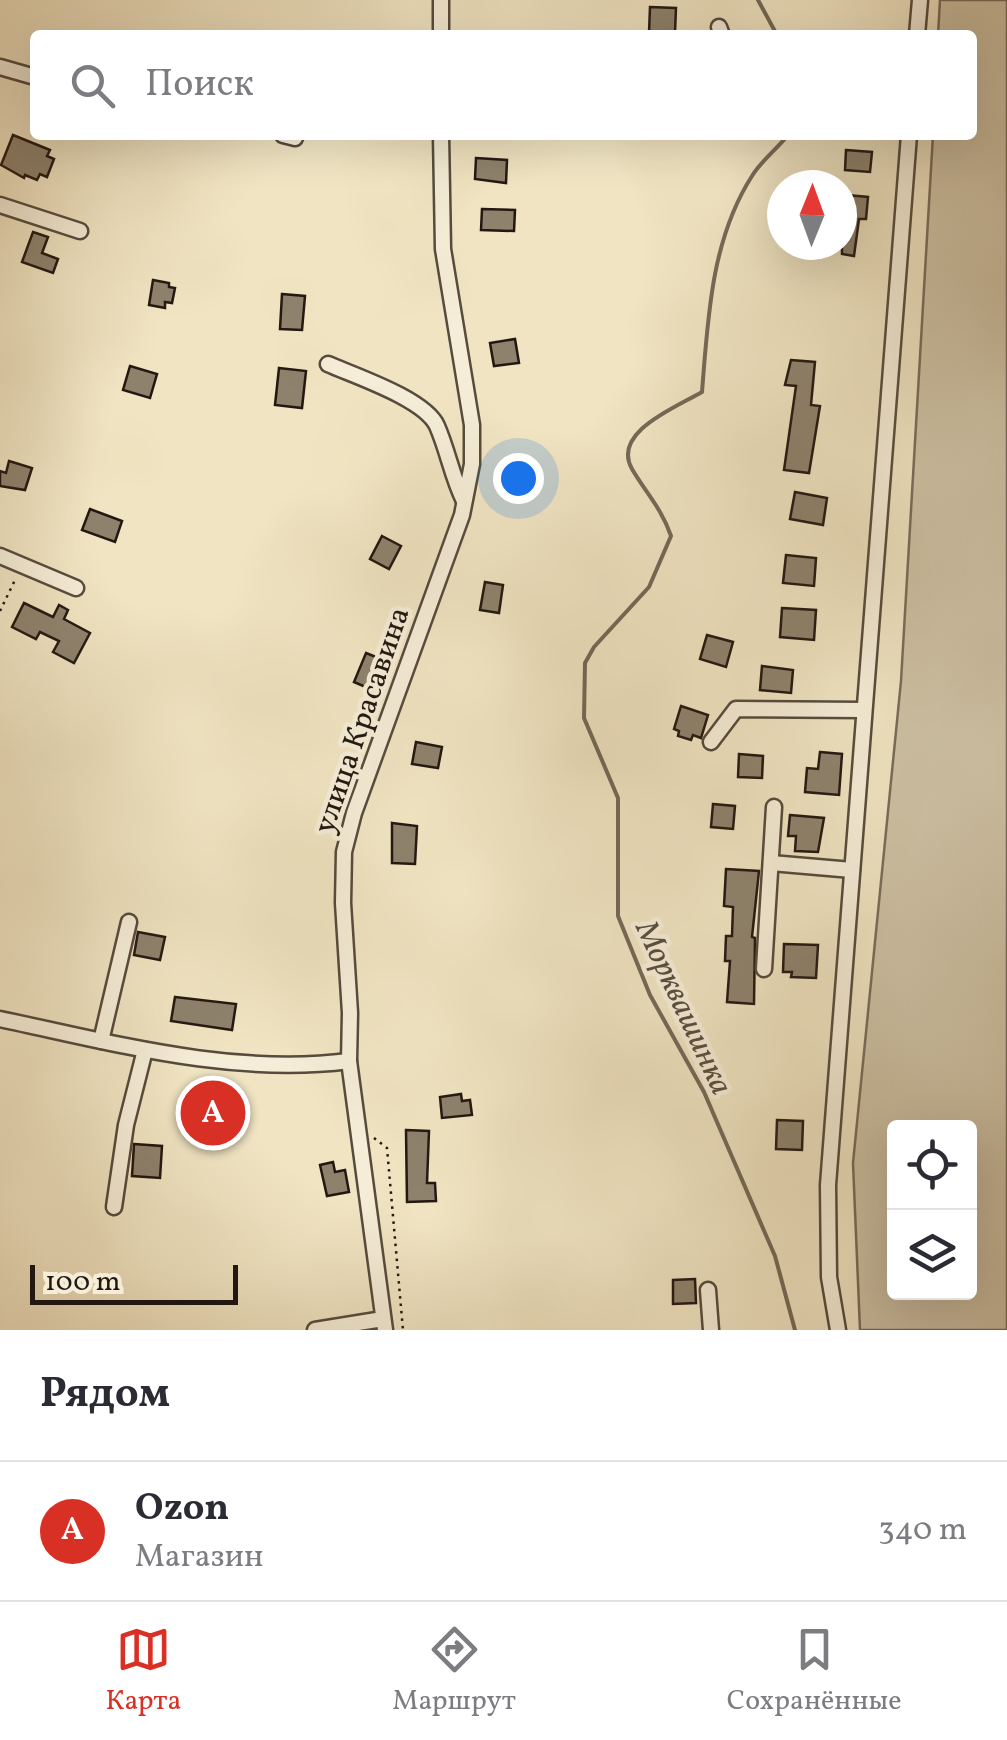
<!DOCTYPE html>
<html lang="ru">
<head>
<meta charset="utf-8">
<style>
  body { margin:0; font-family:Vollkorn,serif; background:#f2f2f3; color:#2b2b33 }
  .controls { position:absolute; right:30px; bottom:30px; display:grid; overflow:hidden; border-radius:10px; box-shadow:0 10px 40px #0002 }
  .controls button { width:90px; height:90px; display:grid; place-items:center; padding:0; border:0; border-bottom:2px solid #e1e1e2; background:#fff; color:#2b2b33; font:50px sans-serif }
  .compass { position:absolute; left:767px; top:170px; width:90px; height:90px; border-radius:50%; background:#fff; box-shadow:0 10px 40px #0002; rotate:1deg }
  .scale { position:absolute; left:30px; bottom:25px; width:208px; box-sizing:border-box; padding-left:10px; border:5px solid #231811; border-top:0; font-size:28px; line-height:35px; white-space:nowrap; color:#231811; -webkit-text-stroke:8px #f5edd7; paint-order:stroke }
  .you { position:absolute; left:518px; top:478px; width:35px; height:35px; margin:-25px; border:8px solid #fff; border-radius:50%; background:#1a73e8; box-shadow:0 0 0 15px #1a73e833 }
  .badge { display:grid; place-items:center; width:65px; height:65px; border-radius:50%; background:#d93025; color:#fff; font-size:32px; font-weight:700 }
  .pin { position:absolute; translate:-50% -50%; border:5px solid #fff; box-shadow:0 2px 10px #0006 }
  .list { margin:0; padding:0; list-style:none }
  h2 { display:flex; justify-content:space-between; align-items:center; height:130px; margin:0; padding:0 40px; font-size:42px }
  h2 small { font-size:32px; font-weight:400; color:#7c7c81 }
  .list li { display:grid; grid-template-columns:65px 1fr auto; gap:30px; align-items:center; box-sizing:border-box; height:140px; padding:0 40px; border-top:2px solid #e1e1e2 }
  .list b { display:block; font-size:38px; white-space:nowrap }
  .list p { margin:0; font-size:32px; white-space:nowrap; color:#7c7c81 }
  .list em { font-size:32px; font-style:normal; color:#7c7c81 }
  .icon { flex:none; width:55px; height:55px; fill:none; stroke:currentColor; stroke-width:2; stroke-linecap:round; stroke-linejoin:round }
  .map { position:relative; flex:none; width:1007px; height:1330px; overflow:hidden }
  .search { position:absolute; background:#fff; box-shadow:0 10px 40px #0002; left:30px; right:30px; top:30px; height:110px; display:flex; align-items:center; gap:25px; box-sizing:border-box; padding:0 35px; border-radius:10px; color:#7c7c81; font-size:38px }
  .sheet { height:270px; background:#fff }
  nav { display:flex; justify-content:space-around; align-items:center; box-sizing:border-box; height:140px; border-top:2px solid #e1e1e2; background:#fff; font-size:28px; color:#7c7c81 }
  nav a { display:grid; justify-items:center; gap:5px }
  nav .on { color:#d93025 }
  .map>svg:first-child { display:block }
</style>
</head>
<body>
<div class="map">
<svg width="1007" height="1330" viewBox="0 0 1007 1330">
  <rect width="100%" height="100%" fill="#f0e4c2"/>
  <filter id="stains"><feTurbulence type="fractalNoise" baseFrequency=".002" numOctaves="4"/><feColorMatrix values="0 0 0 0 .2 0 0 0 0 .09 0 0 0 0 .02 0 0 0 .5 -.17"/></filter>
  <radialGradient id="worn" r=".72"><stop offset=".6" stop-color="#630" stop-opacity="0"/><stop offset="1" stop-color="#630" stop-opacity=".3"/></radialGradient>
  <!-- green -->
  <path fill="#cdc1a4" stroke="#786c5a" stroke-width="2.5" fill-rule="evenodd" d="M 940,0 L 1007,0 L 1007,1330 L 860,1330 L 853,1163 L 901,681 L 933,135 L 972,135 L 972,35 L 938,35 ZM 894,1128 L 970,1128 L 970,1292 L 894,1292 Z"/>
  <g fill="none" stroke-linecap="round" stroke-linejoin="round">
    <!-- stream -->
    <g stroke="#746957" stroke-width="4">
      <polyline points="758,0 777,35"/>
      <path d="M 788,135 C 777,149 761,161 752,176 C 711,240 708,318 702,392 C 677,407 611,432 632,469 C 646,493 662,509 671,536 L 649,587 L 594,647 L 585,663 L 584,718 L 618,798 L 618,916 L 650,995 L 704,1092 L 775,1256 L 795,1330"/>
    </g>
  </g>
  <!-- building -->
  <g fill="#8e826d" stroke="#231811" stroke-width="2.5">
    <polygon points="650,7 676,8 675,33 649,33"/>
    <polygon points="13,135 50,150 47,156 54,159 47,177 40,174 37,180 25,175 24,178 1,165"/>
    <polygon points="846,150 872,152 870,172 845,170"/>
    <polygon points="476,158 507,160 506,183 475,179"/>
    <polygon points="847,195 868,197 866,219 859,219 854,256 842,254 842,202 847,203"/>
    <polygon points="482,209 515,210 514,231 481,230"/>
    <polygon points="33,232 48,237 42,253 58,259 53,273 22,262"/>
    <polygon points="153,280 169,283 169,287 175,288 172,303 165,302 165,308 149,305"/>
    <polygon points="282,294 305,296 302,330 280,329"/>
    <polygon points="515,339 519,363 494,366 490,343"/>
    <polygon points="791,360 815,362 811,405 820,406 809,473 784,470 796,386 785,385"/>
    <polygon points="130,366 157,374 150,398 123,390"/>
    <polygon points="279,368 306,371 302,408 275,405"/>
    <polygon points="9,461 32,468 25,490 0,486 0,471 6,473"/>
    <polygon points="795,492 827,498 823,525 790,519"/>
    <polygon points="90,509 122,521 115,542 82,530"/>
    <polygon points="382,536 401,546 389,569 370,559"/>
    <polygon points="786,555 816,558 814,586 783,583"/>
    <polygon points="485,582 503,585 499,613 480,610"/>
    <polygon points="24,603 53,617 59,605 68,610 64,619 90,633 74,663 53,652 59,641 40,632 36,639 12,627"/>
    <polygon points="782,608 816,610 814,640 780,637"/>
    <polygon points="707,635 733,642 726,667 700,659"/>
    <polygon points="366,653 381,659 375,674 380,677 375,691 354,682"/>
    <polygon points="762,666 793,670 791,693 760,690"/>
    <polygon points="681,706 708,715 701,738 693,735 691,740 678,736 679,731 674,729"/>
    <polygon points="416,742 442,747 438,768 412,764"/>
    <polygon points="820,752 842,754 839,795 805,792 807,768 818,769"/>
    <polygon points="739,754 763,756 762,778 738,777"/>
    <polygon points="713,804 735,806 733,829 711,827"/>
    <polygon points="790,815 824,818 818,852 795,851 796,836 788,836"/>
    <polygon points="392,823 417,826 415,864 392,863"/>
    <polygon points="726,869 759,871 752,937 755,938 754,1004 727,1002 730,961 725,961 726,936 732,936 733,907 724,906"/>
    <polygon points="138,932 165,937 160,960 134,955"/>
    <polygon points="784,944 818,945 816,978 791,977 792,972 783,972"/>
    <polygon points="175,997 236,1004 232,1030 171,1021"/>
    <polygon points="196,1092 219,1094 216,1118 194,1116"/>
    <polygon points="461,1094 462,1101 470,1100 472,1115 442,1118 440,1097"/>
    <polygon points="777,1120 803,1121 802,1150 776,1149"/>
    <polygon points="406,1130 429,1131 427,1183 435,1183 436,1201 407,1202"/>
    <polygon points="134,1144 162,1146 160,1178 132,1176"/>
    <polygon points="333,1162 335,1172 345,1170 349,1192 327,1196 320,1165"/>
    <polygon points="695,1279 696,1303 673,1304 673,1280"/>
  </g>
  <g fill="none" stroke-linecap="round" stroke-linejoin="round">
    <!-- minor casing -->
    <g stroke="#564b3d" stroke-width="19">
      <g id="minor">
        <polyline points="719,27 722,35"/>
        <polyline points="441,35 441,0"/>
        <polyline points="917,35 920,0"/>
        <polyline points="0,67 35,77"/>
        <polyline points="283,135 295,138"/>
        <polyline points="0,205 80,231"/>
        <path d="M 328,364 C 355,376 425,399 437,426 C 448,451 452,477 464,501"/>
        <polyline points="0,556 76,588"/>
        <polyline points="711,742 736,709 864,710"/>
        <polyline points="771,863 852,870"/>
        <polyline points="764,969 774,807"/>
        <path d="M 0,1019 C 114,1043 232,1076 349,1061"/>
        <polyline points="101,1041 129,922"/>
        <polyline points="114,1207 126,1125 145,1050"/>
        <polyline points="708,1290 711,1330"/>
        <polyline points="315,1330 383,1319"/>
        <polyline points="385,1330 349,1061 350,1013 343,903 344,852 354,813 462,515 472,464 472,425 443,249 441,135"/>
        <polyline points="838,1330 829,1277 828,1185 909,135"/>
      </g>
    </g>
    <!-- path -->
    <g stroke="#231811" stroke-width="2.5" stroke-dasharray="2.5 5" stroke-linecap="butt">
      <polyline points="0,611 15,580"/>
      <polyline points="374,1138 387,1148 403,1330"/>
    </g>
    <!-- minor -->
    <use href="#minor" stroke="#f5edd7" stroke-width="14"/>
  </g>
  <g text-anchor="middle" stroke-width="9" stroke-linejoin="round" paint-order="stroke">
    <!-- street labels -->
    <g font-size="30" fill="#231811" stroke="#f5edd7">
      <text transform="translate(361 720) rotate(-71)" y="10">улица Красавина</text>
    </g>
    <!-- water labels -->
    <g font-size="32" font-style="italic" fill="#594e40" stroke="#f5edd7">
      <text transform="translate(685 1007) rotate(65)" y="11">Морквашинка</text>
    </g>
  </g>
  <rect width="100%" height="100%" filter="url(#stains)"/>
  <rect width="100%" height="100%" fill="url(#worn)"/>
</svg>
<div class="controls">
<button><svg class="icon" aria-label="locate" viewBox="0 0 24 24"><circle cx="12" cy="12" r="6"/><path d="M12 2v4M12 18v4M2 12h4M18 12h4"/></svg></button>
<button><svg class="icon" aria-label="layers" viewBox="0 0 24 24"><path d="M12 4l9 5-9 5-9-5zM3 14l9 5 9-5"/></svg></button>
</div>
<svg class="compass" viewBox="-18 -18 36 36"><path d="M0-13l5 13h-10z" fill="#e53935"/><path d="M0 13l5-13h-10z" fill="#7c7c81"/></svg>
<div class="scale">100 m</div>
<div class="you"></div>
<div class="pin badge" style="left:213px;top:1113px">A</div>
<div class="search"><svg class="icon" aria-label="search" viewBox="0 0 24 24"><circle cx="10" cy="10" r="6"/><path d="M15 15l6 6"/></svg>Поиск</div>
</div>
<section class="sheet">
<h2>Рядом<small></small></h2>
<ul class="list">
<li><span class="badge">A</span><div><b>Ozon</b><p>Магазин</p></div><em>340 m</em></li>
</ul>
</section>
<nav>
<a class="on"><svg class="icon" aria-label="map" viewBox="0 0 24 24"><path d="M3 6l6-2 6 2 6-2v14l-6 2-6-2-6 2zM9 4v14M15 6v14"/></svg>Карта</a>
<a><svg class="icon" aria-label="directions" viewBox="0 0 24 24"><path d="M12 3l9 9-9 9-9-9zM9 14v-3h6M13 9l2 2-2 2"/></svg>Маршрут</a>
<a><svg class="icon" aria-label="saved" viewBox="0 0 24 24"><path d="M7 4h10v16l-5-4-5 4z"/></svg>Сохранённые</a>
</nav>
</body>
</html>
